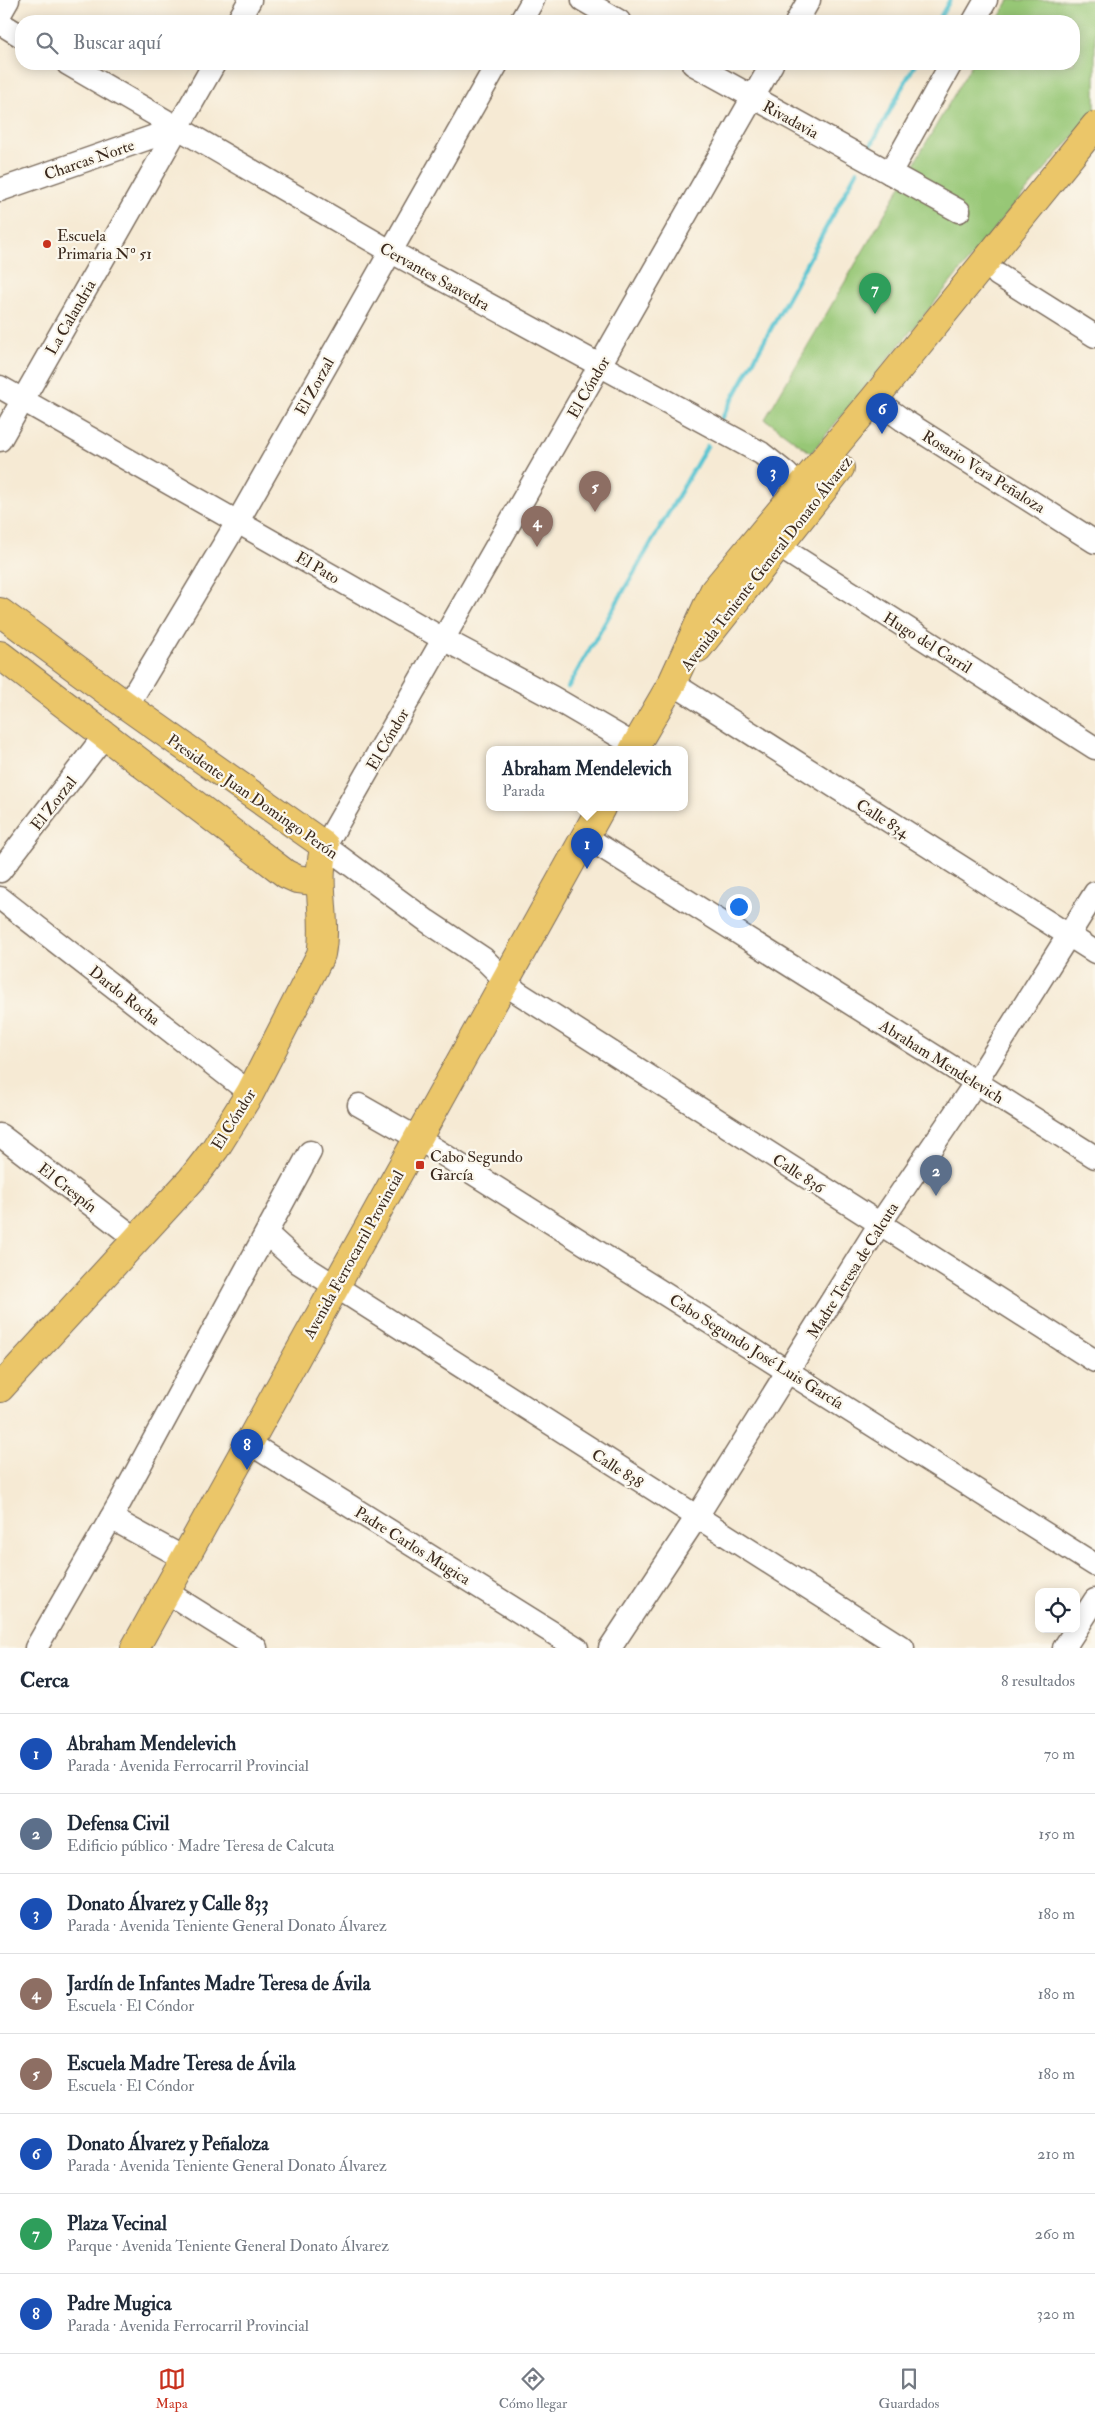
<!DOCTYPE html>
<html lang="es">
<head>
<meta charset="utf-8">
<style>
  body { margin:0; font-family:"IM FELL Double Pica",serif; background:#f6f6f7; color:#1f2937 }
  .controls { position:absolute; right:15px; bottom:15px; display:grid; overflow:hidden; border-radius:10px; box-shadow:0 2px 12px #0003 }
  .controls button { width:45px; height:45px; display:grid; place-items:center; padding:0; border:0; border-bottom:1px solid #e0e1e3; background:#fff; color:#1f2937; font:25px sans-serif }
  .you { position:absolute; left:738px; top:906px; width:18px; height:18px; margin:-12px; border:4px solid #fff; border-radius:50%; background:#1a73e8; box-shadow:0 0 0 8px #1a73e833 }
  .badge { display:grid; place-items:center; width:32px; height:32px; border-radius:50%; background:#c8321e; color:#fff; font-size:16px; font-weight:700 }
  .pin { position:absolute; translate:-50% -41px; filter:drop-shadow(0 1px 2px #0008) }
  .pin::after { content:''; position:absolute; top:26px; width:18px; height:15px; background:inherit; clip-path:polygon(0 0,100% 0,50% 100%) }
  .popup { position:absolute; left:486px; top:746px; width:202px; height:65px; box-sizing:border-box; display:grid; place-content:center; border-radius:10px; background:#fff; filter:drop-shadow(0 1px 4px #0005); font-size:16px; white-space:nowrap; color:#747a83 }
  .popup b { font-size:19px; color:#1f2937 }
  .popup::after { content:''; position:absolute; left:50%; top:100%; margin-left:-10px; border:10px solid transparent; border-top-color:#fff }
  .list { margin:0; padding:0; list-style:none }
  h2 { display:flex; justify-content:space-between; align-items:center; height:65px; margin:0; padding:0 20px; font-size:21px }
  h2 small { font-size:16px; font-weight:400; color:#747a83 }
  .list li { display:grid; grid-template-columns:32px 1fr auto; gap:15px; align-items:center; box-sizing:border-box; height:80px; padding:0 20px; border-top:1px solid #e0e1e3 }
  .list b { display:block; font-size:19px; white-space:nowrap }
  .list p { margin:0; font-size:16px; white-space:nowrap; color:#747a83 }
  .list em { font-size:16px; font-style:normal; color:#747a83 }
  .icon { flex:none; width:28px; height:28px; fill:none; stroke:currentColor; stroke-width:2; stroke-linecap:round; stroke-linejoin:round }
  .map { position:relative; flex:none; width:1095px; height:1648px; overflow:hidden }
  .search { position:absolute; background:#fff; box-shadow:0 2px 12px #0003; left:15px; right:15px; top:15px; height:55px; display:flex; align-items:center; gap:12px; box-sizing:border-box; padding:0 18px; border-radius:20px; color:#747a83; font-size:19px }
  .sheet { height:705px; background:#fff }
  nav { display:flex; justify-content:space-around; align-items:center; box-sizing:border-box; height:70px; border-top:1px solid #e0e1e3; background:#fff; font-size:14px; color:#747a83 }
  nav a { display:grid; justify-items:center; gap:2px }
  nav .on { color:#c8321e }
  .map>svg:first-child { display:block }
</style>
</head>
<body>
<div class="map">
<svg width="1095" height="1648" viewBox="0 0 1095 1648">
  <rect width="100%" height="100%" fill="#fbf7ec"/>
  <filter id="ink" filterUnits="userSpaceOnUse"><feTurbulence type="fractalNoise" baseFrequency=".02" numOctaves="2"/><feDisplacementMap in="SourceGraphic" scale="10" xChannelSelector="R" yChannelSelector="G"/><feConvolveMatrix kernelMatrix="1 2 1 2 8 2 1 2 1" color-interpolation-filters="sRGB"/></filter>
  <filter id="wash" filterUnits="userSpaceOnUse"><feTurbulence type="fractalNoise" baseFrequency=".0096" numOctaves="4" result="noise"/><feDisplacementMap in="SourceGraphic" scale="20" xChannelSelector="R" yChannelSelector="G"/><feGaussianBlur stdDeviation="1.12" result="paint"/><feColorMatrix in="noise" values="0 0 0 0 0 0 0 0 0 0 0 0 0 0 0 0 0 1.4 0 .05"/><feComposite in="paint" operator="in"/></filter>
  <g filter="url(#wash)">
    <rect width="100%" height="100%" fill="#f6ead4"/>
    <!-- green -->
    <polygon fill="#97c776" stroke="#69784a" points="1009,0 1095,0 1095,111 1010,210 811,453 765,419 972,64 1074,64 1074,21 997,21"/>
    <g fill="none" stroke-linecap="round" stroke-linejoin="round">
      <!-- stream -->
      <g stroke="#58c4d1" stroke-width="4.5">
        <polyline points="938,21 950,0"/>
        <polyline points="869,149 915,64"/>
        <polyline points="720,422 857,171"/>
        <polyline points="568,687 707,446"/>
      </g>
    </g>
  </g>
  <g filter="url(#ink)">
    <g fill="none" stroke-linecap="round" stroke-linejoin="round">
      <!-- minor casing -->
      <g stroke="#7c6d5e" stroke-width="25">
        <g id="minor">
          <polyline points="583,0 619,21"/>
          <polyline points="0,14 8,0"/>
          <polyline points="238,21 250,0"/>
          <polyline points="521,21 533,0"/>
          <polyline points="797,21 809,0"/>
          <polyline points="974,21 986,0"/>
          <polyline points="0,23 21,36"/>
          <polyline points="68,64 390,251 761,453 786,473 800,487"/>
          <polyline points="693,64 959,211"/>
          <polyline points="772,64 325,846 427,921 484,959 517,992 1095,1361"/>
          <polyline points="890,173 951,64"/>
          <polyline points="0,190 178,128"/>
          <polyline points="998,275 1095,336"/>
          <polyline points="0,387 445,640 552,697 636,746"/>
          <polyline points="874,399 903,420 1095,542"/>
          <polyline points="0,440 214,64"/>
          <polyline points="764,537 1095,748"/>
          <polyline points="672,683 1095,952"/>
          <polyline points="127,706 238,521 497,64"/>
          <polyline points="586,837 1095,1157"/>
          <polyline points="0,871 105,735"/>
          <polyline points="0,898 250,1093"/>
          <polyline points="359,1105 417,1138 1095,1565"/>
          <polyline points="0,1135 136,1239"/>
          <polyline points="267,1234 299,1263 903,1648"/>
          <polyline points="249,1443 577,1648"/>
          <polyline points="111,1518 184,1558"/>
          <polyline points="165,1591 256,1648"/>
          <polyline points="36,1648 119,1504 310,1152"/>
          <polyline points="610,1648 696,1518 879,1225 976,1082 1095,893"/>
          <polyline points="1064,1648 1095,1600"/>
        </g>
      </g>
      <!-- major casing -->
      <g stroke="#7c6d5e" stroke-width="30">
        <g id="major">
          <path d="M 0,612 L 127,706 L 325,846 C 314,882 328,918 321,954 L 250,1093 L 215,1149 L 191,1180 L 0,1388"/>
          <polyline points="698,648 840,468"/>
          <polyline points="0,655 286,874 297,879 319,882"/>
          <polyline points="633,750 672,683 714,591 874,399 1095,126"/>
          <polyline points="135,1648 601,808"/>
        </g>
      </g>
      <!-- minor -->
      <use href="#minor" stroke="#fff" stroke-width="22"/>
      <!-- major -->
      <use href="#major" stroke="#ebc669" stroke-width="28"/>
    </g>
  </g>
  <!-- markers -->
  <g fill="#c8321e" stroke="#fbf7ec" stroke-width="2">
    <circle cx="47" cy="244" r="5"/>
    <rect x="415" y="1160" width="10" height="10" rx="2.5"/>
  </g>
  <g text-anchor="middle" stroke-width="4.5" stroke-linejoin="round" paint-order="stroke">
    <!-- street labels -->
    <g font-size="16" fill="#3b2a1e" stroke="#fbf7ec">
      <text transform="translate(791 119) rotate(29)" y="6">Rivadavia</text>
      <text transform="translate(89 159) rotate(-19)" y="6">Charcas Norte</text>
      <text transform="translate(435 276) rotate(29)" y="6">Cervantes Saavedra</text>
      <text transform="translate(70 317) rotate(-60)" y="6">La Calandria</text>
      <text transform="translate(314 386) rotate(-61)" y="6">El Zorzal</text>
      <text transform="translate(588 387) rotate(-60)" y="6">El Cóndor</text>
      <text transform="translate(984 471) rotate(32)" y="6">Rosario Vera Peñaloza</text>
      <text transform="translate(766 563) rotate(-52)" y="6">Avenida Teniente General Donato Álvarez</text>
      <text transform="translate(318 567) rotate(30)" y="6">El Pato</text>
      <text transform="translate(928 642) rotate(32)" y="6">Hugo del Carril</text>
      <text transform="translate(387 739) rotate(-60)" y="6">El Cóndor</text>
      <text transform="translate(253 796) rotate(35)" y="6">Presidente Juan Domingo Perón</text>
      <text transform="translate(53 803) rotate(-52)" y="6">El Zorzal</text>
      <text transform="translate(883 818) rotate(32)" y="6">Calle 834</text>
      <text transform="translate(125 995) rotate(38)" y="6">Dardo Rocha</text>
      <text transform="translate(942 1061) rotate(32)" y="6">Abraham Mendelevich</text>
      <text transform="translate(233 1119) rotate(-58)" y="6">El Cóndor</text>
      <text transform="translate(799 1173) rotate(33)" y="6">Calle 836</text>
      <text transform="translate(68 1187) rotate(38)" y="6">El Crespín</text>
      <text transform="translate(353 1254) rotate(-61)" y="6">Avenida Ferrocarril Provincial</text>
      <text transform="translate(852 1270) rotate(-58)" y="6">Madre Teresa de Calcuta</text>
      <text transform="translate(757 1351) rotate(32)" y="6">Cabo Segundo José Luis García</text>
      <text transform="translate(618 1468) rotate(33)" y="6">Calle 838</text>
      <text transform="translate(413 1545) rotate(32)" y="6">Padre Carlos Mugica</text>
    </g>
    <!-- poi labels -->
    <g font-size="16" fill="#3b2a1e" stroke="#fbf7ec" text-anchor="start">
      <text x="57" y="241">Escuela<tspan x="57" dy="18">Primaria Nº 51</tspan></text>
      <text x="430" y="1162">Cabo Segundo<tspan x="430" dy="18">García</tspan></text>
    </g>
  </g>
</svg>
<div class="controls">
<button><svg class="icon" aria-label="locate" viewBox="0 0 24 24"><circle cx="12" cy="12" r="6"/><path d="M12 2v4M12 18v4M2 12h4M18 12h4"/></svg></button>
</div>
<div class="you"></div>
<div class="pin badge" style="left:587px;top:869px;background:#1a4fb4">1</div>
<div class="popup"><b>Abraham Mendelevich</b>Parada</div>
<div class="pin badge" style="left:936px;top:1196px;background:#5c6f8a">2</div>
<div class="pin badge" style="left:773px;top:497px;background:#1a4fb4">3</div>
<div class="pin badge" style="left:537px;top:547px;background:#8d6e63">4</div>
<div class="pin badge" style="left:595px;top:512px;background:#8d6e63">5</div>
<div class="pin badge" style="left:882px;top:434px;background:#1a4fb4">6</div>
<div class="pin badge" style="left:875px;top:314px;background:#2e9e5b">7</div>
<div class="pin badge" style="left:247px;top:1470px;background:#1a4fb4">8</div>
<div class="search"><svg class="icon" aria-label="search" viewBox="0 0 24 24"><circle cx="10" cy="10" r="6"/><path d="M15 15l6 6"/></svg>Buscar aquí</div>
</div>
<section class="sheet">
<h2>Cerca<small>8 resultados</small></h2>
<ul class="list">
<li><span class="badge" style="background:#1a4fb4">1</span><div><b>Abraham Mendelevich</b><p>Parada · Avenida Ferrocarril Provincial</p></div><em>70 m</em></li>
<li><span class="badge" style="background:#5c6f8a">2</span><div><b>Defensa Civil</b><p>Edificio público · Madre Teresa de Calcuta</p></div><em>150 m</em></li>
<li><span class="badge" style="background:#1a4fb4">3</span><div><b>Donato Álvarez y Calle 833</b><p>Parada · Avenida Teniente General Donato Álvarez</p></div><em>180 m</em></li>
<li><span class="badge" style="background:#8d6e63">4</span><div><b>Jardín de Infantes Madre Teresa de Ávila</b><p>Escuela · El Cóndor</p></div><em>180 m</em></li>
<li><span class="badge" style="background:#8d6e63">5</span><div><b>Escuela Madre Teresa de Ávila</b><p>Escuela · El Cóndor</p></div><em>180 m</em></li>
<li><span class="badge" style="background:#1a4fb4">6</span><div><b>Donato Álvarez y Peñaloza</b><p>Parada · Avenida Teniente General Donato Álvarez</p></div><em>210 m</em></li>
<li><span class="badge" style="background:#2e9e5b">7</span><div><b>Plaza Vecinal</b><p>Parque · Avenida Teniente General Donato Álvarez</p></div><em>260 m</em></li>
<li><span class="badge" style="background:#1a4fb4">8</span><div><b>Padre Mugica</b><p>Parada · Avenida Ferrocarril Provincial</p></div><em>320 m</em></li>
</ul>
</section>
<nav>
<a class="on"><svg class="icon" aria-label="map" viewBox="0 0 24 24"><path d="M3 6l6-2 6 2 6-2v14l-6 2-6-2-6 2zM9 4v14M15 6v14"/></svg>Mapa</a>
<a><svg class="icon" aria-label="directions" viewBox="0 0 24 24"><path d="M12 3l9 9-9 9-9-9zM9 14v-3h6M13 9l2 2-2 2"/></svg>Cómo llegar</a>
<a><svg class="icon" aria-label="saved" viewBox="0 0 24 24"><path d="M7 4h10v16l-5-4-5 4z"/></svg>Guardados</a>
</nav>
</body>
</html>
